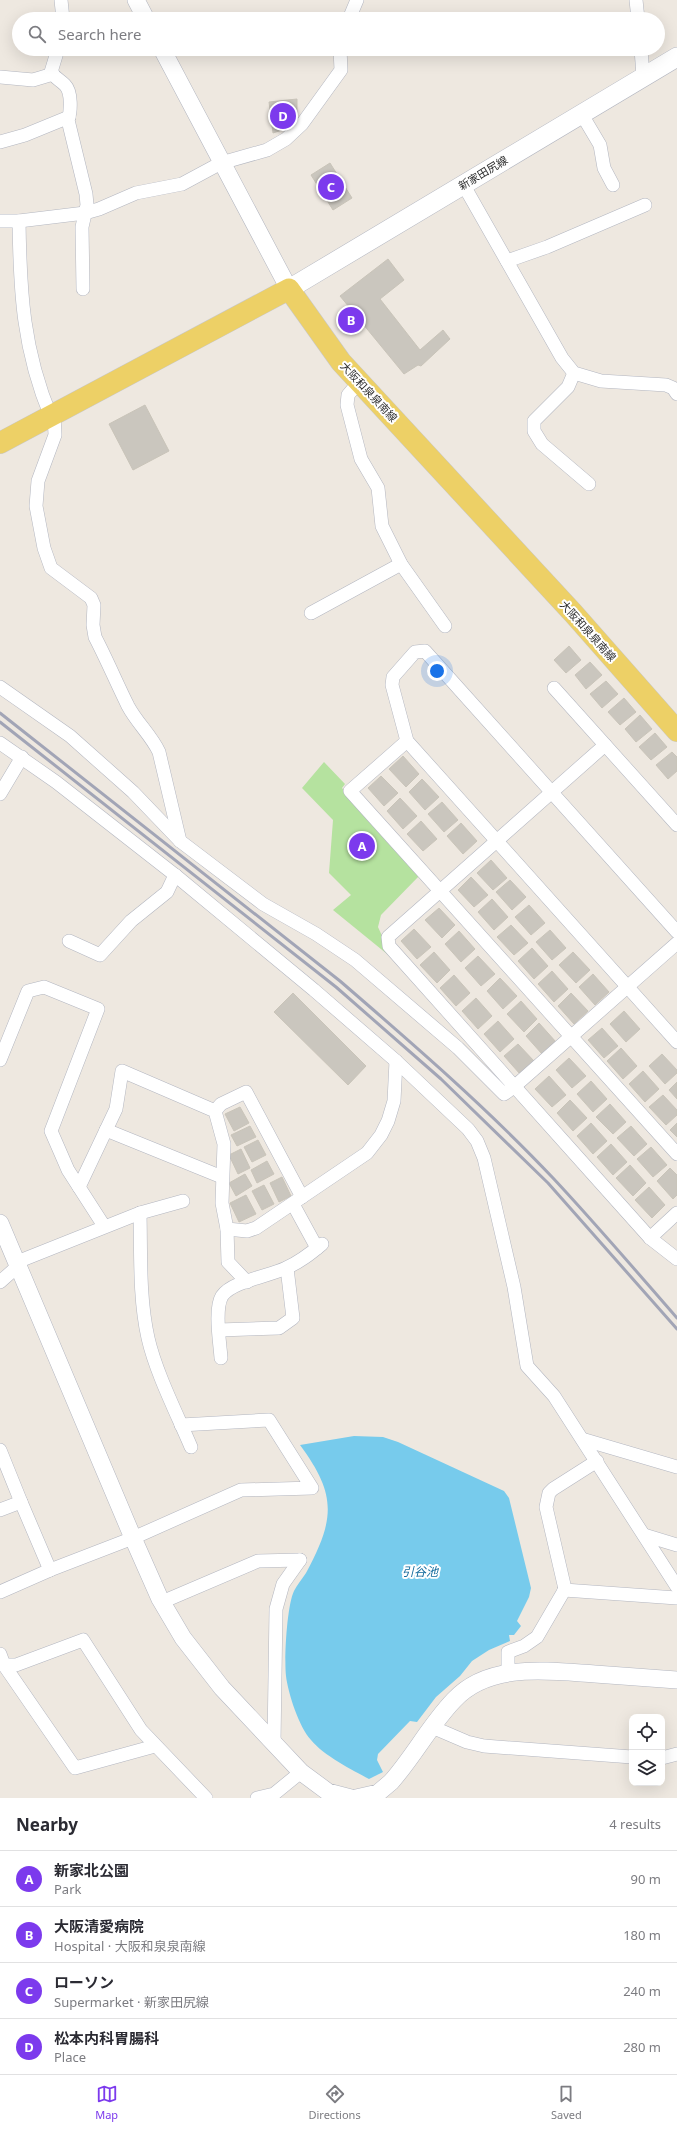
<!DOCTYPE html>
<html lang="en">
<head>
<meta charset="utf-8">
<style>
  body { margin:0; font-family:"Noto Sans","Noto Sans JP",sans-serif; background:#f7f7f7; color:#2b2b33 }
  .controls { position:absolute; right:12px; bottom:12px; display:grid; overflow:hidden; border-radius:8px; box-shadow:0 4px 16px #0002 }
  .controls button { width:36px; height:36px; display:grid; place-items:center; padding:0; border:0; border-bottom:1px solid #e1e1e2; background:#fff; color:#2b2b33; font:20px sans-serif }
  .you { position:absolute; left:437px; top:671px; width:14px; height:14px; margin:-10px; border:3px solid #fff; border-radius:50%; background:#1a73e8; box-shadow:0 0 0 6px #1a73e833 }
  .badge { display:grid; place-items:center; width:26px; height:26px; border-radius:50%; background:#7c3aed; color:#fff; font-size:13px; font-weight:700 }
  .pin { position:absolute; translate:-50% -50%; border:2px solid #fff; box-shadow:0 1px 4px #0006 }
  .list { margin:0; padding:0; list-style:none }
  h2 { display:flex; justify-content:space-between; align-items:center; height:52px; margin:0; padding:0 16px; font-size:17px }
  h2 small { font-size:13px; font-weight:400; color:#7c7c81 }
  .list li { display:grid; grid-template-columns:26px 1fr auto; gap:12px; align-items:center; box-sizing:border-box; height:56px; padding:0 16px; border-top:1px solid #e1e1e2 }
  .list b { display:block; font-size:15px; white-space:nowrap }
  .list p { margin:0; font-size:13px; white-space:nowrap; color:#7c7c81 }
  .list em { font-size:13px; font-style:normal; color:#7c7c81 }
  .icon { flex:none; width:22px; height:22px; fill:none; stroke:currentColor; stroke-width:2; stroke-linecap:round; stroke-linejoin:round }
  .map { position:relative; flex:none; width:677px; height:1798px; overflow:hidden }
  .search { position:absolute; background:#fff; box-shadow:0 4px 16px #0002; left:12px; right:12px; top:12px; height:44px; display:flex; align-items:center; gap:10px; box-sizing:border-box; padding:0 14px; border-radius:22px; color:#7c7c81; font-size:15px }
  .sheet { height:276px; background:#fff }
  nav { display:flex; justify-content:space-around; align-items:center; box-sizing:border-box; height:56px; border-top:1px solid #e1e1e2; background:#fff; font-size:11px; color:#7c7c81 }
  nav a { display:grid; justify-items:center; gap:2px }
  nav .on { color:#7c3aed }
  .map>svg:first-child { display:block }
</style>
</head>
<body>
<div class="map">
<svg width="677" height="1798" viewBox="0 0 677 1798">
  <rect width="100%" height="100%" fill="#eee8e0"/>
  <!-- green -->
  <polygon fill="#b5e29f" points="324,762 345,784 342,788 419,876 381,915 378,927 392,958 333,910 351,895 329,873 333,820 302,788"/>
  <!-- water -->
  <path fill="#77cbec" d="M 354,1436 L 383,1437 L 398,1442 L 504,1491 L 509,1498 L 531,1588 L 529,1597 L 517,1621 L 521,1626 L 514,1635 L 509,1635 L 510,1641 L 489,1650 L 472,1661 L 460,1676 L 436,1697 L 417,1722 L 410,1721 L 378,1754 L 377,1760 L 383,1772 L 369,1779 C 352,1770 323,1755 311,1740 C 299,1727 288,1693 286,1676 C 284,1659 287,1605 294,1591 C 297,1585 302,1579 306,1573 C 335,1519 337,1495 300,1445 Z"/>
  <!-- building -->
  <g fill="#cac6be" stroke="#c9c4b9">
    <polygon points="297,99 297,113 291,125 285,129 273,133 269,102"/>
    <polygon points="330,163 352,198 333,210 311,175"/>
    <polygon points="388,259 404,280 380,299 420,350 443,330 450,339 421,366 418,365 404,374 340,296"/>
    <polygon points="145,405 169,451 133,470 109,424"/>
    <polygon points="569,646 581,660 566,673 554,660"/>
    <polygon points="590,662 602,675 586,689 575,675"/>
    <polygon points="606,681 618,694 602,708 590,694"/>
    <polygon points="624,698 636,712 620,725 608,712"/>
    <polygon points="640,715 652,729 636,742 625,729"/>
    <polygon points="655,733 667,747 651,760 639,747"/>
    <polygon points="672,752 677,757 677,771 668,779 656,765"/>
    <polygon points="403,756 419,774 406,787 389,769"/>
    <polygon points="381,776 398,793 384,806 368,788"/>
    <polygon points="422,779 439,797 425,810 409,792"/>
    <polygon points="400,798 417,816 403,829 387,811"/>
    <polygon points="442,802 458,820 444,832 428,814"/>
    <polygon points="421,821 437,839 423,851 407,834"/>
    <polygon points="461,823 477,841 463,854 447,836"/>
    <polygon points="491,860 507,878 493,890 477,873"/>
    <polygon points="471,877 488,895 474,907 458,890"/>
    <polygon points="510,880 526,897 512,910 496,892"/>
    <polygon points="492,899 508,917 494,930 478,912"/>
    <polygon points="529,905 545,923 531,935 515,917"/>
    <polygon points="439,908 455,925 442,938 425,920"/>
    <polygon points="511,925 528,943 514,955 497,937"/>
    <polygon points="414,929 431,947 417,959 401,941"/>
    <polygon points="550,930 566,948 552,960 536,942"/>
    <polygon points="459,931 475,949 461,962 445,944"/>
    <polygon points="532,948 548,966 534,979 518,961"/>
    <polygon points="434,952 450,970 437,983 420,965"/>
    <polygon points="573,952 590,970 576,983 559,965"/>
    <polygon points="478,956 495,974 481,986 465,968"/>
    <polygon points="552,971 568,989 554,1002 538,984"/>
    <polygon points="593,974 609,992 595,1005 579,987"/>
    <polygon points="454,975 470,993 456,1006 440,988"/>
    <polygon points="500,978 517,996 503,1009 487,991"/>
    <polygon points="293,993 366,1066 348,1085 274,1012"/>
    <polygon points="571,993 588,1011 574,1024 558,1006"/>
    <polygon points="476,998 492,1016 478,1029 462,1011"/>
    <polygon points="521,1001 537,1019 524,1032 507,1014"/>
    <polygon points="624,1011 640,1029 626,1042 610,1024"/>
    <polygon points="498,1021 514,1039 500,1052 484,1034"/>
    <polygon points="539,1023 556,1042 542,1054 526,1036"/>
    <polygon points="602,1028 618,1046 604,1058 588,1040"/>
    <polygon points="518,1044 534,1061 520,1074 504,1056"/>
    <polygon points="621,1048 637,1066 623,1079 607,1061"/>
    <polygon points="662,1054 677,1070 677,1073 665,1084 649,1066"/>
    <polygon points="569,1058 586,1076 572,1088 556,1070"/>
    <polygon points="643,1071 659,1089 645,1102 629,1084"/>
    <polygon points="549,1076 566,1095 552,1107 535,1089"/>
    <polygon points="591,1081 607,1099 593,1112 577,1094"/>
    <polygon points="677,1082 677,1099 669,1090"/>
    <polygon points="663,1095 677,1110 677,1115 666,1125 649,1107"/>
    <polygon points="570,1100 587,1118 573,1131 557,1113"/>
    <polygon points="610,1104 626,1122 613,1134 596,1117"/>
    <polygon points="240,1107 249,1123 234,1131 225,1114"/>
    <polygon points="591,1123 607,1141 593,1154 577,1136"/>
    <polygon points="677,1123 677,1137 670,1130"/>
    <polygon points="250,1126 256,1137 237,1146 231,1135"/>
    <polygon points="631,1126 647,1144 634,1156 617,1138"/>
    <polygon points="258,1140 266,1155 252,1162 244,1147"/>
    <polygon points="611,1144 627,1162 613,1175 597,1157"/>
    <polygon points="651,1147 667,1165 653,1177 637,1159"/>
    <polygon points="241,1149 250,1168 238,1174 229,1155"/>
    <polygon points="267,1161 274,1174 257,1183 251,1170"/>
    <polygon points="630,1165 646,1183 633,1196 616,1178"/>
    <polygon points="670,1168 677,1175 677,1195 673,1199 657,1181"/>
    <polygon points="245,1174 252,1186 236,1196 229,1183"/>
    <polygon points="282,1177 291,1196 279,1202 270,1183"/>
    <polygon points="264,1185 274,1204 262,1210 252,1191"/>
    <polygon points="649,1187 665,1205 652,1218 635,1200"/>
    <polygon points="246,1195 256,1214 239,1222 230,1203"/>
  </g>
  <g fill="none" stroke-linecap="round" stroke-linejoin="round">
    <!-- minor casing -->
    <g stroke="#b3b6c0" stroke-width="14">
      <g id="minor">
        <polyline points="61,0 63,19"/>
        <polyline points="636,0 638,19"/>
        <polyline points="349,19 357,0"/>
        <path d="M 58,49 L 51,72 C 55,78 60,80 65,85 C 72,92 71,112 68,120 L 86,194 L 87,205 L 82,227 L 83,289"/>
        <polyline points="641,49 643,76"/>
        <polyline points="0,77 33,80 53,74"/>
        <polyline points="581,113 600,145 604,168 613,185"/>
        <polyline points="0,142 25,135 69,117"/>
        <polyline points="463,184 562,358 574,373 601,381 666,385 673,388 677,394"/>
        <polyline points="0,221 19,221 85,213 99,209 136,193 182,184 221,163 267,150 286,139 302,124 341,70 340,49"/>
        <path d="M 19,221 C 20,293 23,350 51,417"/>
        <polyline points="507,261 547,247 645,205"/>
        <polyline points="574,373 568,387 534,421 534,431 542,444 589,484"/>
        <polyline points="359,382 348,395 347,405 361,459 378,488 382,526 401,564 445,626"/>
        <path d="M 54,415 L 55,435 L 38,481 L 36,506 L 44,548 L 51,568 L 91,598 L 94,605 L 93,625 L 95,637 C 107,660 117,684 128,706 C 137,723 151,735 159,752 L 180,841"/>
        <polyline points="311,613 401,564"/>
        <polyline points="0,687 70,736 133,792 180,841 263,904 316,934 355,960 458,1048 504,1094 515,1086 677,943"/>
        <polyline points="554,688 677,825"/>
        <polyline points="407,741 350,791 677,1154"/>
        <polyline points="0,743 56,782 175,875 314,990 396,1061 468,1129 477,1141 484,1158 514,1287 527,1366 554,1396 677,1587"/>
        <polyline points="605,745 388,937 389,946 650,1238 677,1259"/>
        <polyline points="0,794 22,757"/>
        <polyline points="677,932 425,651 415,652 393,677 392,685 407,741 677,1042"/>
        <polyline points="69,941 100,955 131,921 167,892 175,875"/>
        <polyline points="0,1060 28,991 44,987 98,1009 51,1131 68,1170 104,1226"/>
        <polyline points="215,1111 221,1104 246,1092 302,1197"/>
        <polyline points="106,1130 222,1177"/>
        <polyline points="79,1187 116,1109 122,1071 215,1111 224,1144 222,1203 227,1229 228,1262 247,1282"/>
        <polyline points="293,1204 317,1248"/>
        <path d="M 140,1213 C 141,1254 139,1298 148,1338 C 156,1373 177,1414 191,1447"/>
        <polyline points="227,1229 247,1231 256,1228 367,1153 381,1135 388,1121 394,1101 396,1061"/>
        <polyline points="650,1238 677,1213"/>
        <polyline points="17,1262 140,1213 183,1201"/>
        <polyline points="0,1282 18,1266"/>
        <polyline points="219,1330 279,1328 293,1318 287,1268"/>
        <path d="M 221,1358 C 220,1343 214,1309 222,1296 C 232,1281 270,1276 286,1268 C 300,1262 310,1254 322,1244"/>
        <polyline points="585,1440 677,1467"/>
        <polyline points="0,1450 21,1502"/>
        <polyline points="0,1510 21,1502 50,1570"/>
        <polyline points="644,1535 677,1545"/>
        <polyline points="564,1590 677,1598"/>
        <polyline points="0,1592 50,1570 133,1538 241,1490 312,1488 269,1420 181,1425"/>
        <polyline points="162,1602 258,1561 300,1560"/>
        <polyline points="0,1654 4,1665 16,1665 83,1640 141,1730 206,1798"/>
        <polyline points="4,1665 75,1768 155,1746"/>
        <polyline points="508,1674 508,1652 524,1646 537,1637 565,1589 546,1507 549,1493 553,1489 597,1461"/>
        <polyline points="432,1727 467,1742 484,1746 632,1757"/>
        <polyline points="274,1743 276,1609 283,1584 300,1560"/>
        <polyline points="662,1758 677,1754"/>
        <polyline points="257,1798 274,1794 301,1772"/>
      </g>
    </g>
    <!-- tertiary casing -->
    <g stroke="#b3b6c0" stroke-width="18">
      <g id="tertiary">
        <polyline points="136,0 146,19"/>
        <polyline points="162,49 289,289"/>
        <polyline points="0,1223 133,1538 160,1599 183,1638 222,1688 301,1772 328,1792 351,1798"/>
        <path d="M 356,1798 L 378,1793 L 391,1782 C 414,1756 430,1725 454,1700 C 489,1662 549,1671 595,1674 C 622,1676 650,1678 677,1680"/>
      </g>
    </g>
    <!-- secondary casing -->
    <g stroke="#b3b6c0" stroke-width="20">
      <polyline id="secondary" points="289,289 677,57"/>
    </g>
    <!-- primary casing -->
    <g stroke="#c8c8c8" stroke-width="22">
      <polyline id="primary" points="0,443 289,289 341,362 573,613 677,731"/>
    </g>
    <!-- minor -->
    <use href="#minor" stroke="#fff" stroke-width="13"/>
    <!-- tertiary -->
    <use href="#tertiary" stroke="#fff" stroke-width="17"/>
    <!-- secondary -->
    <use href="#secondary" stroke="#fff" stroke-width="19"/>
    <!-- primary -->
    <use href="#primary" stroke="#edd066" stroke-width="21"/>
    <!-- rail -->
    <g stroke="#a2a5b6" stroke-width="3">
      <path d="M 0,713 L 340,981 C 413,1044 487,1108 553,1178 C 596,1224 636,1271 677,1318"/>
      <polyline points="0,722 336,987 441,1079 548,1183 677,1329"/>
    </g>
  </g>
  <g text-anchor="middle" stroke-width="4" stroke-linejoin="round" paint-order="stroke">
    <!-- street labels -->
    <g font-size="11" fill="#2d2d2d" stroke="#fff">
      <text transform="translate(483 173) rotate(-31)" y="4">新家田尻線</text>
      <text transform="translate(369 392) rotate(47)" y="4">大阪和泉泉南線</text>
      <text transform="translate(588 631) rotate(48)" y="4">大阪和泉泉南線</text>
    </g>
    <!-- water labels -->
    <g font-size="12" font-style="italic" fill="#126a9c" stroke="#fff">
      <text x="420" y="1576">引谷池</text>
    </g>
  </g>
</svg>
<div class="controls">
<button><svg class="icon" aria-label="locate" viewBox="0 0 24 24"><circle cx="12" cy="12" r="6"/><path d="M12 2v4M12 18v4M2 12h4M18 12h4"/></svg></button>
<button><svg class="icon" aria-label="layers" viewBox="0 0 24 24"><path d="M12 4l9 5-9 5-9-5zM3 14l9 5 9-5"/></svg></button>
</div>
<div class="you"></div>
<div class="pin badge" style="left:362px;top:846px">A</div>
<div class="pin badge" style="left:351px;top:320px">B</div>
<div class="pin badge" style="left:331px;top:187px">C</div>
<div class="pin badge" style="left:283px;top:116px">D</div>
<div class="search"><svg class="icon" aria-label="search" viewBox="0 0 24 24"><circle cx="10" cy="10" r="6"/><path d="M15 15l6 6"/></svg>Search here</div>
</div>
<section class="sheet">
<h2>Nearby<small>4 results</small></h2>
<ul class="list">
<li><span class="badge">A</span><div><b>新家北公園</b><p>Park</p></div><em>90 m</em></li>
<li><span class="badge">B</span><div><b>大阪清愛病院</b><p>Hospital · 大阪和泉泉南線</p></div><em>180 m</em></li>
<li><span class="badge">C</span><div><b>ローソン</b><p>Supermarket · 新家田尻線</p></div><em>240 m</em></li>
<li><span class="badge">D</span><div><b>松本内科胃腸科</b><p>Place</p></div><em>280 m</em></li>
</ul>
</section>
<nav>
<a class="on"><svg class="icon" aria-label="map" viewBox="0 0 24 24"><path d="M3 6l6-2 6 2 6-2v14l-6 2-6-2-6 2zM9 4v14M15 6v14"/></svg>Map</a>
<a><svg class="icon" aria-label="directions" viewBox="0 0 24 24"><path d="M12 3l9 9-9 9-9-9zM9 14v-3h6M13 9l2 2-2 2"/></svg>Directions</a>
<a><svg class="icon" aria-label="saved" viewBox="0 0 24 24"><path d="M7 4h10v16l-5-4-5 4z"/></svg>Saved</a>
</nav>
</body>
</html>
